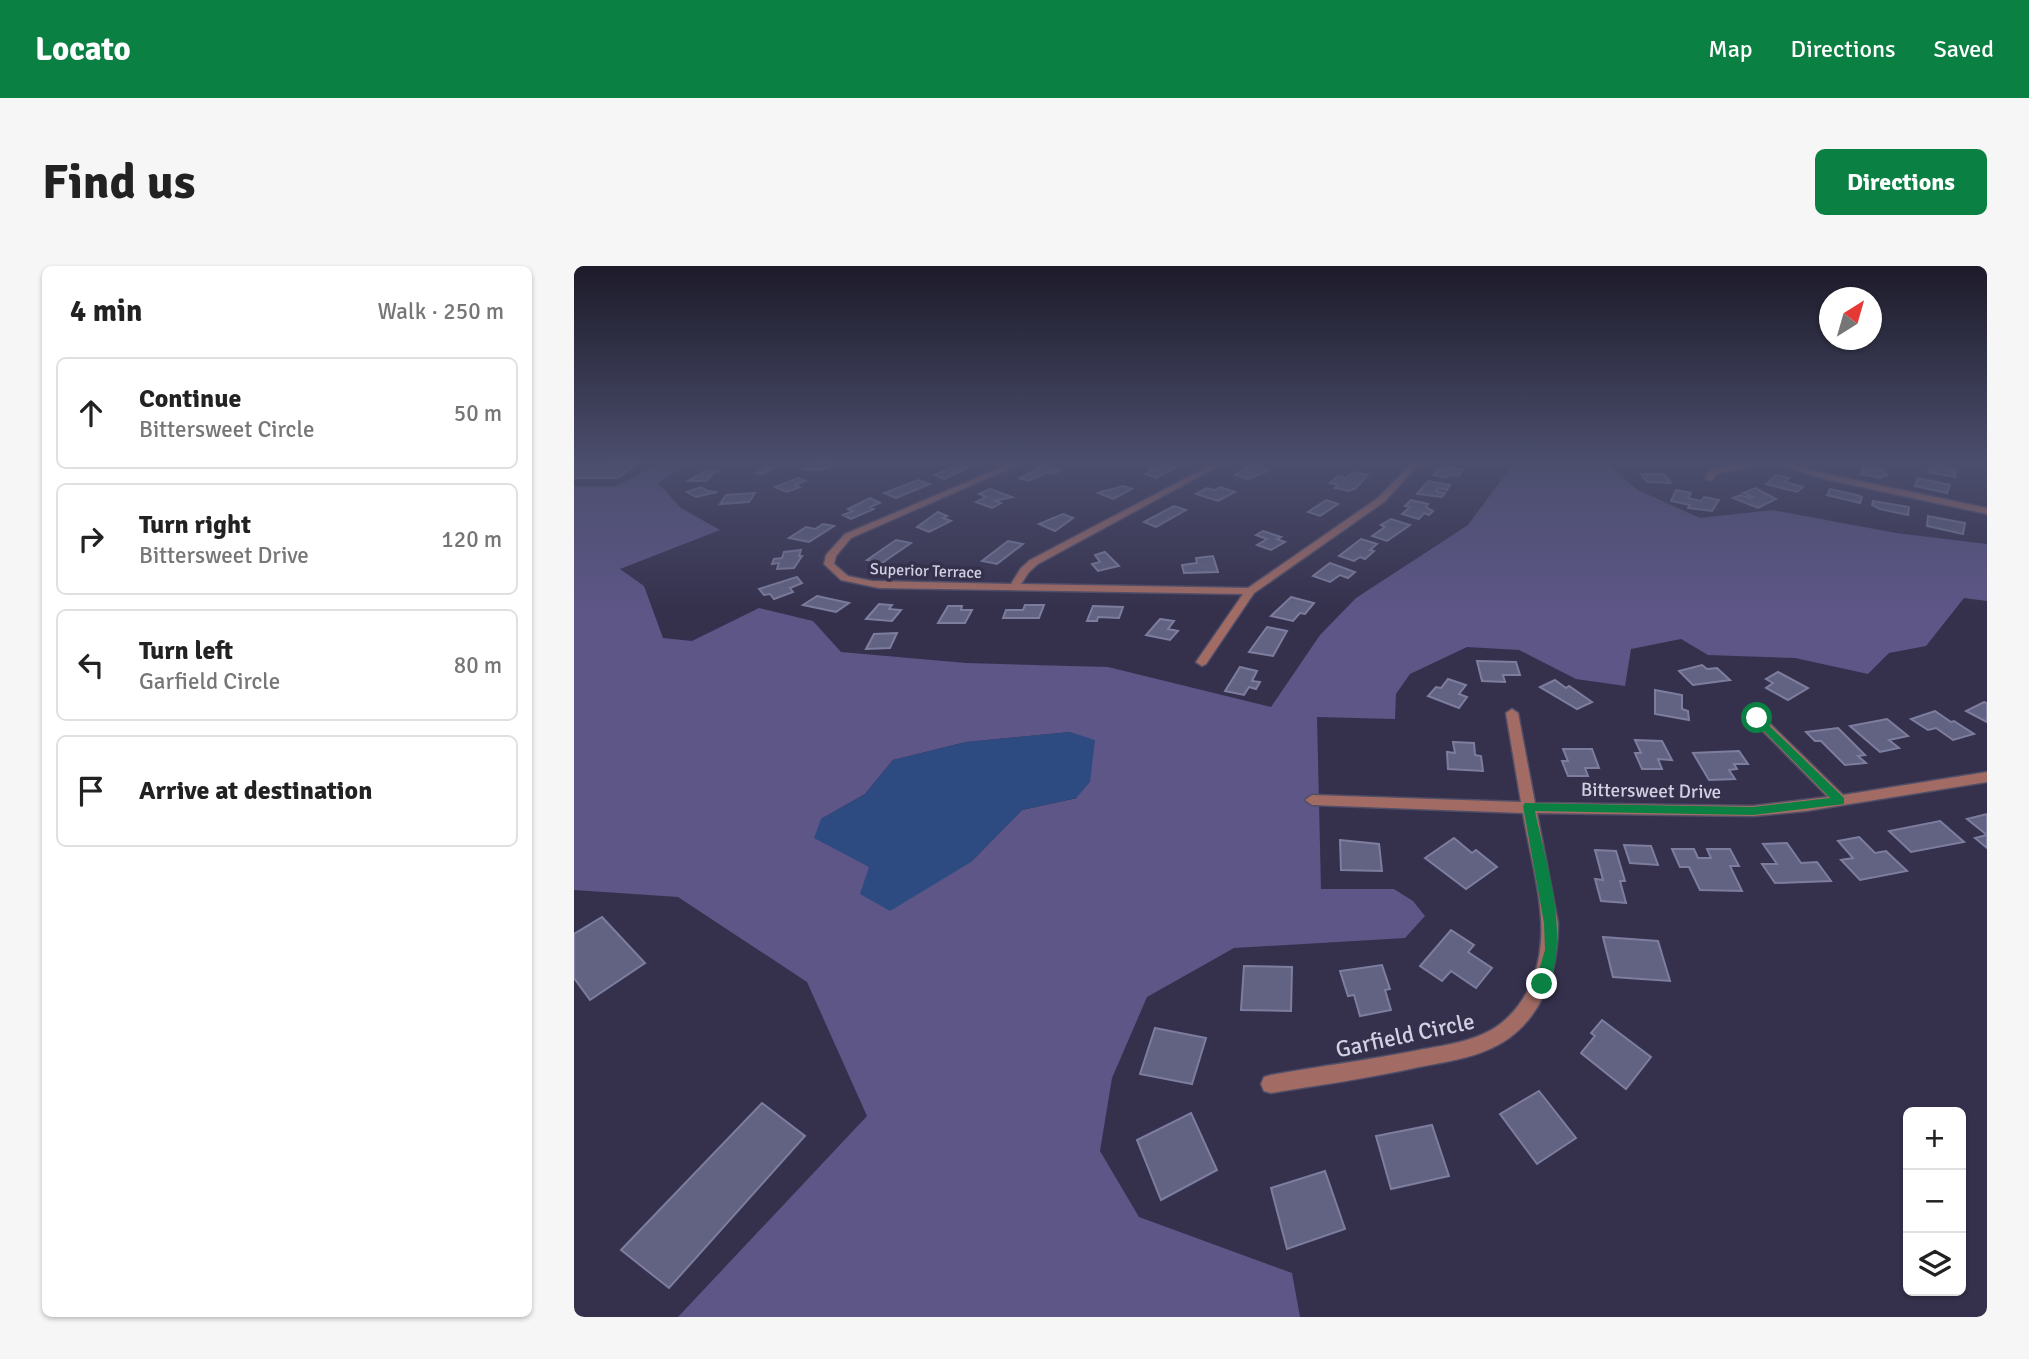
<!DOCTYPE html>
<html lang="en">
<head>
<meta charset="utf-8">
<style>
  body { margin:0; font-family:Signika,sans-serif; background:#f6f6f6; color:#222 }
  .controls { position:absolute; right:21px; bottom:21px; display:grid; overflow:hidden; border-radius:10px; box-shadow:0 2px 5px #0004 }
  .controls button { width:63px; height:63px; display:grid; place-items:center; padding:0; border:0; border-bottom:2px solid #e0e0e0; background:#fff; color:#222; font:35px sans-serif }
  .compass { position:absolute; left:1245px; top:21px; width:63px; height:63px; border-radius:50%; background:#fff; box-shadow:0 2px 5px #0004; rotate:37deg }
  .stop { position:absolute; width:21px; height:21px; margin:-16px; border:5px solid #0b8043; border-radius:50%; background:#fff }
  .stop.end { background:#0b8043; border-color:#fff; box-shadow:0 2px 7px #0008 }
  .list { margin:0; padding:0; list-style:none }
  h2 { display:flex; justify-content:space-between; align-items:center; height:91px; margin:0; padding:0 28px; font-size:30px }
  h2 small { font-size:23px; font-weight:400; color:#767676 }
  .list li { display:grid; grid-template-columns:46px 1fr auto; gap:21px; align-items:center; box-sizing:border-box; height:112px; margin:0 14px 14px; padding:0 14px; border:2px solid #e0e0e0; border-radius:10px }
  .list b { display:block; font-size:26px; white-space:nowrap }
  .list p { margin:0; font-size:23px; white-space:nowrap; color:#767676 }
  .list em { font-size:23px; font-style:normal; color:#767676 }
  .icon { flex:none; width:38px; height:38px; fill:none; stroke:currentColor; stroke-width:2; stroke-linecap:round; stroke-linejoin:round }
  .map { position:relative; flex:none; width:1413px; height:1051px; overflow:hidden; border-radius:10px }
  header { display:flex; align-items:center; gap:42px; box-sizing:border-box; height:98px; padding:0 35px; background:#0b8043; color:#fff }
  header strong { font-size:33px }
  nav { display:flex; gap:38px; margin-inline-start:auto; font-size:24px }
  .intro { display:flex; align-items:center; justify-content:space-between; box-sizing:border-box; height:168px; padding:0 42px }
  h1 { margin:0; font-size:49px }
  .button { padding:18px 32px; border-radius:10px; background:#0b8043; color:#fff; font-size:24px; font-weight:700 }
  main { display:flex; gap:42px; padding:0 42px }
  aside { flex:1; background:#fff; border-radius:10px; box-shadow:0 2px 5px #0004 }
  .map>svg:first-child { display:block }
</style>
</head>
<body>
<header>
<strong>Locato</strong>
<nav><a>Map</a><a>Directions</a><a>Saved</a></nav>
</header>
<div class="intro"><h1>Find us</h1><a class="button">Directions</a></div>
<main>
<aside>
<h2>4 min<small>Walk · 250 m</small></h2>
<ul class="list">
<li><svg class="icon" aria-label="ahead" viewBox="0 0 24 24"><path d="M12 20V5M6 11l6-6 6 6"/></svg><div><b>Continue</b><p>Bittersweet Circle</p></div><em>50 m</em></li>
<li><svg class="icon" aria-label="right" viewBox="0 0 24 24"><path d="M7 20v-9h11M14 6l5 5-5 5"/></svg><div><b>Turn right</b><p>Bittersweet Drive</p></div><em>120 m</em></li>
<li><svg class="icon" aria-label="left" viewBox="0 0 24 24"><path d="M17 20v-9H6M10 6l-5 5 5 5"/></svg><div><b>Turn left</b><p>Garfield Circle</p></div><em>80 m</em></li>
<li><svg class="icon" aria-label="arrive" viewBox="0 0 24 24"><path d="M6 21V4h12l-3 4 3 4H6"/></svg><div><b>Arrive at destination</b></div></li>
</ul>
</aside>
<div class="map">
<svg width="1413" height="1051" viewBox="0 0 1413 1051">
  <rect width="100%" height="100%" fill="#35314d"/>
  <!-- green -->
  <path fill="#5d5687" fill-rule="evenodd" d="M 86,197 L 116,197 L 84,217 L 107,242 L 146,264 L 46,303 L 70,320 L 89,372 L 118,375 L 185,342 L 239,355 L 267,386 L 392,397 L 534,401 L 697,441 L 746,369 L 782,332 L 894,259 L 940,197 L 1032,197 L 1064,224 L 1126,252 L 1198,244 L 1322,267 L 1413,278 L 1413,335 L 1390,332 L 1352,380 L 1315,387 L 1294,408 L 1221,392 L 1134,389 L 1107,373 L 1057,383 L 1051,420 L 1002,413 L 945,384 L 893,381 L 836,408 L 822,428 L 821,453 L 743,451 L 747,623 L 820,623 L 839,635 L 851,650 L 831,672 L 660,682 L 573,731 L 538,812 L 526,885 L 565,951 L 718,1007 L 726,1051 L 104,1051 L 293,850 L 233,716 L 104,631 L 0,624 L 0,220 L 42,220 ZM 496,466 L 503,532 L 448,544 L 397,596 L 247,553 L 291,528 L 319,494 L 392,476 Z"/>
  <!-- water -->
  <polygon fill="#2e4b81" points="496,466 521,474 516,516 502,532 448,544 397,596 316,645 286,628 295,601 240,572 247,553 291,528 319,494 392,476"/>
  <!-- building -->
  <g fill="#626282" stroke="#7d7e9f" stroke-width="2">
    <polygon points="34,197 64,197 44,212 0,212 0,199 31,199"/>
    <polygon points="237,197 257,197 254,198 260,199 247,204 229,203"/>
    <polygon points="678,197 696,204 674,213 661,209"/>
    <polygon points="387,198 395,201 370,213 360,209"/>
    <polygon points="469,198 487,204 479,208 474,206 454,215 445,212 466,202 462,201"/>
    <polygon points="593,198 602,201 582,212 571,208 580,204 574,202 580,199 586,201"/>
    <polygon points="1356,198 1382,204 1381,211 1354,206"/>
    <polygon points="868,200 889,204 884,210 875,208 872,212 859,209"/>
    <polygon points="1290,200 1309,204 1313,209 1306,212 1287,208"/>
    <polygon points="133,204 145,204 132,211 137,210 132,215 114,215"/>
    <polygon points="779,206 794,209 782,222 775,225 761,222 764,219 756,217 764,210 772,212"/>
    <polygon points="1067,208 1090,208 1097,217 1073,216"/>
    <polygon points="1202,209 1215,212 1211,216 1229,221 1223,226 1192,218"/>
    <polygon points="224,212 231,215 221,219 226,221 213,226 201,221"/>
    <polygon points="1344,212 1376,219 1373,227 1341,220"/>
    <polygon points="344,214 356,218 322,232 310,227"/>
    <polygon points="854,215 876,219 873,224 865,222 862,225 871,227 868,231 843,228"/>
    <polygon points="549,220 558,223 539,233 524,227"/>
    <polygon points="127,221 134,225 143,226 122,231 113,226"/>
    <polygon points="646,221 661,226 644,235 622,228 633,222 641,224"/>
    <polygon points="1181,222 1202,233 1184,242 1159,232 1166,229 1176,232 1179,231 1169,227"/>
    <polygon points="416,223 438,231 421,235 427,237 418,242 402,236 412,231 405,228"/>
    <polygon points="1256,223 1283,229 1288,231 1286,237 1253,229"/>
    <polygon points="1102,224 1117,227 1114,232 1127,235 1130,231 1145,234 1138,245 1114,242 1116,239 1097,235"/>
    <polygon points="181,227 175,236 146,238 152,229"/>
    <polygon points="296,232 306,237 296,241 300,243 277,253 269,249 279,245 274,243"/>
    <polygon points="752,234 764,238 746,250 734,246"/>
    <polygon points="837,234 854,238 852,241 859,245 855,249 850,247 845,253 828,248 836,241 831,240"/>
    <polygon points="1299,235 1335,241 1334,249 1306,243 1298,239"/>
    <polygon points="600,240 612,244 582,261 570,256"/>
    <polygon points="364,246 373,250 369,252 377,255 355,266 343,261"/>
    <polygon points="489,248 499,252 481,265 465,258"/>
    <polygon points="1354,250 1391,257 1389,268 1353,260"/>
    <polygon points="817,253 836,259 813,275 798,270 811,261 807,259"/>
    <polygon points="249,258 260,260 235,276 215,272 232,261 241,263"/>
    <polygon points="689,265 707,271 703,273 711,276 697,284 683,279 693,273 682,269"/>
    <polygon points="787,273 803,278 796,284 800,285 791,293 786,291 780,295 765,290"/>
    <polygon points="322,274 337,277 308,297 293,294"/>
    <polygon points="434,275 449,278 423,298 408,295"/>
    <polygon points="227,284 225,290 228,290 220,302 203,303 205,297 198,298 200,293 208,292 210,286"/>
    <polygon points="531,286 545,300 524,305 518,298 526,296 521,289"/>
    <polygon points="639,290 644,306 610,307 608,299 623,297 622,292"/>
    <polygon points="756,297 781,306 774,312 766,309 756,316 739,310"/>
    <polygon points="223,311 228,317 216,322 219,326 200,333 196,328 190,329 185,323"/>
    <polygon points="243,330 275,337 262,346 229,339"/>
    <polygon points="717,331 740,337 731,348 726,347 719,355 697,350"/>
    <polygon points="305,338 318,339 315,343 327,344 318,355 292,353"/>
    <polygon points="451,339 470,339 465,352 429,352 432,344 449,344"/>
    <polygon points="374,340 388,340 387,344 398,344 391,357 364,357"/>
    <polygon points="519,340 549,341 545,352 524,351 523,355 513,355"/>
    <polygon points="586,353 600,355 594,363 604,365 596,374 572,369"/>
    <polygon points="693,361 713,365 699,390 675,386"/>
    <polygon points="323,367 316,382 292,383 300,368"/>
    <polygon points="903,395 942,396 946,409 929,409 931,416 908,415"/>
    <polygon points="1128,399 1133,403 1143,402 1156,414 1119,419 1105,405"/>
    <polygon points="666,401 683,405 678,415 686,416 682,423 675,421 670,429 651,425"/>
    <polygon points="1204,406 1234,422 1214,434 1192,422 1199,417 1192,413"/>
    <polygon points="874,413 892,419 885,428 893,431 885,442 854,430 862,421 867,422"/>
    <polygon points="981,414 992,422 995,420 1018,436 1003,443 966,421"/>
    <polygon points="1081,424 1108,429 1108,443 1114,445 1115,454 1081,448"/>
    <polygon points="1410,436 1413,437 1413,456 1392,445"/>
    <polygon points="1361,445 1377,456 1380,455 1400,468 1379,474 1362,462 1354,464 1337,453"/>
    <polygon points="1313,453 1334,470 1315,474 1325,482 1306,486 1276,460"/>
    <polygon points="1264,462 1291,489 1284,490 1292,497 1271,499 1247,475 1241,475 1232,466"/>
    <polygon points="1061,474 1088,475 1098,494 1084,493 1088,503 1068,503 1061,487 1067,487"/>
    <polygon points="879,476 900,477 901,489 907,490 909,505 874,503 873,486 881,487"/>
    <polygon points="989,483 1018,483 1025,502 1011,502 1014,510 994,510 988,495 994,495"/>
    <polygon points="1165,485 1174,498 1160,498 1163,503 1155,504 1161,513 1135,514 1119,487"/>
    <polygon points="1413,548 1413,582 1401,572 1413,569 1393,553"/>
    <polygon points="1366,555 1390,576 1337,586 1315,565"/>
    <polygon points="1285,571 1301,587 1312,585 1333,605 1286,614 1267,594 1279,592 1264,575"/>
    <polygon points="880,572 898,587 902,584 923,601 892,623 851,592"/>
    <polygon points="766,574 805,578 808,605 767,604"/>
    <polygon points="1213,577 1227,597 1243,596 1257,615 1201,617 1188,598 1203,598 1189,578"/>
    <polygon points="1050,579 1077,580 1084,599 1056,597"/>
    <polygon points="1098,583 1120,583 1124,592 1137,592 1133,583 1156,583 1165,600 1156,600 1168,625 1126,624 1115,601 1106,601"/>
    <polygon points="1021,584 1042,585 1051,615 1046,615 1052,637 1027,635 1021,613 1029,614"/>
    <polygon points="28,651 71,697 16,734 0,712 0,668"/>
    <polygon points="877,664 900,679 894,686 918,702 902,722 877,705 868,715 846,700"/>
    <polygon points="1029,671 1084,675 1096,715 1039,711"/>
    <polygon points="808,699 816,723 811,724 817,744 786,750 780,729 774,730 766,705"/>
    <polygon points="670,700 718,701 717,745 667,744"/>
    <polygon points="1028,754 1077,791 1052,823 1007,787 1021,770 1017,767"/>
    <polygon points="581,762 632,772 618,818 566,808"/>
    <polygon points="965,825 1002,872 963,898 926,848"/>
    <polygon points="188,837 231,870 95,1022 47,984"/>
    <polygon points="617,847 643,904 587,934 563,874"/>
    <polygon points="858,859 875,910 817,923 802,870"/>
    <polygon points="751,905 771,963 713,983 697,922"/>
  </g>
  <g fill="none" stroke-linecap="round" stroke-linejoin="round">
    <!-- street casing -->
    <g stroke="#514e68" stroke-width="3">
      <g id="street">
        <polygon points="202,197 212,197 187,209 180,207"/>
        <polygon points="438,197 448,197 277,272 262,290 260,298 274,310 298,315 437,318 447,302 456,294 641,197 650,197 464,298 455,306 447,318 674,322 804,232 838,197 846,197 810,236 680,327 632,398 628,400 622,396 669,328 305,322 267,314 250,298 252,289 271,268"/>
        <polygon points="1177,197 1192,197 1141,208 1138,215 1131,213 1135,204"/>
        <polygon points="1199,197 1211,197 1256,209 1413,242 1413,248 1255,214"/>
        <path d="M 938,443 L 944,447 L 961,537 L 1179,540 L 1254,531 L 1179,455 L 1177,452 L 1183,448 L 1187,449 L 1269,529 L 1413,506 L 1413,516 L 1232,545 L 1179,550 L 963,547 L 984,657 C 984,708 967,759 918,782 C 895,793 870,796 845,801 C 796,812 746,819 697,827 L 690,825 L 687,818 L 690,811 L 697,809 C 746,800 796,794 845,784 C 871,779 899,776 922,761 C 951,741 965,708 967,674 C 970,636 955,585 949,547 L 738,539 L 731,534 L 738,529 L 947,536 L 932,447 Z"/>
      </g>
    </g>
    <!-- secondary casing -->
    <g stroke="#514e68" stroke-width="3">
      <polygon id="secondary" points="1408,197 1413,197 1413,199 1409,199"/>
    </g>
    <!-- street -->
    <use href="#street" fill="#a26c64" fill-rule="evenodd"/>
    <!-- secondary -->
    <use href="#secondary" fill="#df897e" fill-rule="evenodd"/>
  </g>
  <!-- sky -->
  <linearGradient id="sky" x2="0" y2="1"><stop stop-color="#1d1b2a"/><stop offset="0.57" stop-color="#4b4e6d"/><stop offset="1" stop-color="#4b4e6d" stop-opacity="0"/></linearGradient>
  <rect width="1413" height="344" fill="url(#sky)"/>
  <!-- route -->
  <path fill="#0b8043" d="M 1183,448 L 1270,532 L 1270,538 L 1179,549 L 961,545 C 972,599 997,669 973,723 L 963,723 L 961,718 L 971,684 L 970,657 L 949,540 L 951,537 L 1179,541 L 1256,532 L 1179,454 L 1177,452 Z"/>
  <g text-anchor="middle" stroke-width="7" stroke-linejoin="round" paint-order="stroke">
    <!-- far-street labels -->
    <g font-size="16" fill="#d2d1e3" stroke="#35314d">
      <text transform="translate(352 304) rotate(2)" y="6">Superior Terrace</text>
    </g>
    <!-- street labels -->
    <g font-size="19" fill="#d2d1e3" stroke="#35314d">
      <text transform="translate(1077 524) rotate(1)" y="7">Bittersweet Drive</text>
    </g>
    <!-- near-street labels -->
    <g font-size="23" fill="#d2d1e3" stroke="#35314d">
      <text transform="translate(831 769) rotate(-12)" y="8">Garfield Circle</text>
    </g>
  </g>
</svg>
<div class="controls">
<button>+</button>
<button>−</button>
<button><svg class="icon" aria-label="layers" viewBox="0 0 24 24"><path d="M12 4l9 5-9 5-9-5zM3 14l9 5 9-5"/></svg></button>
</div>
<svg class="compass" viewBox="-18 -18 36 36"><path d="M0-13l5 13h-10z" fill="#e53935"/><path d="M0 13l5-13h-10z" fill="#767676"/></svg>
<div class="stop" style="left:1183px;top:452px"></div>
<div class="stop end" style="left:968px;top:718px"></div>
</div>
</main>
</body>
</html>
